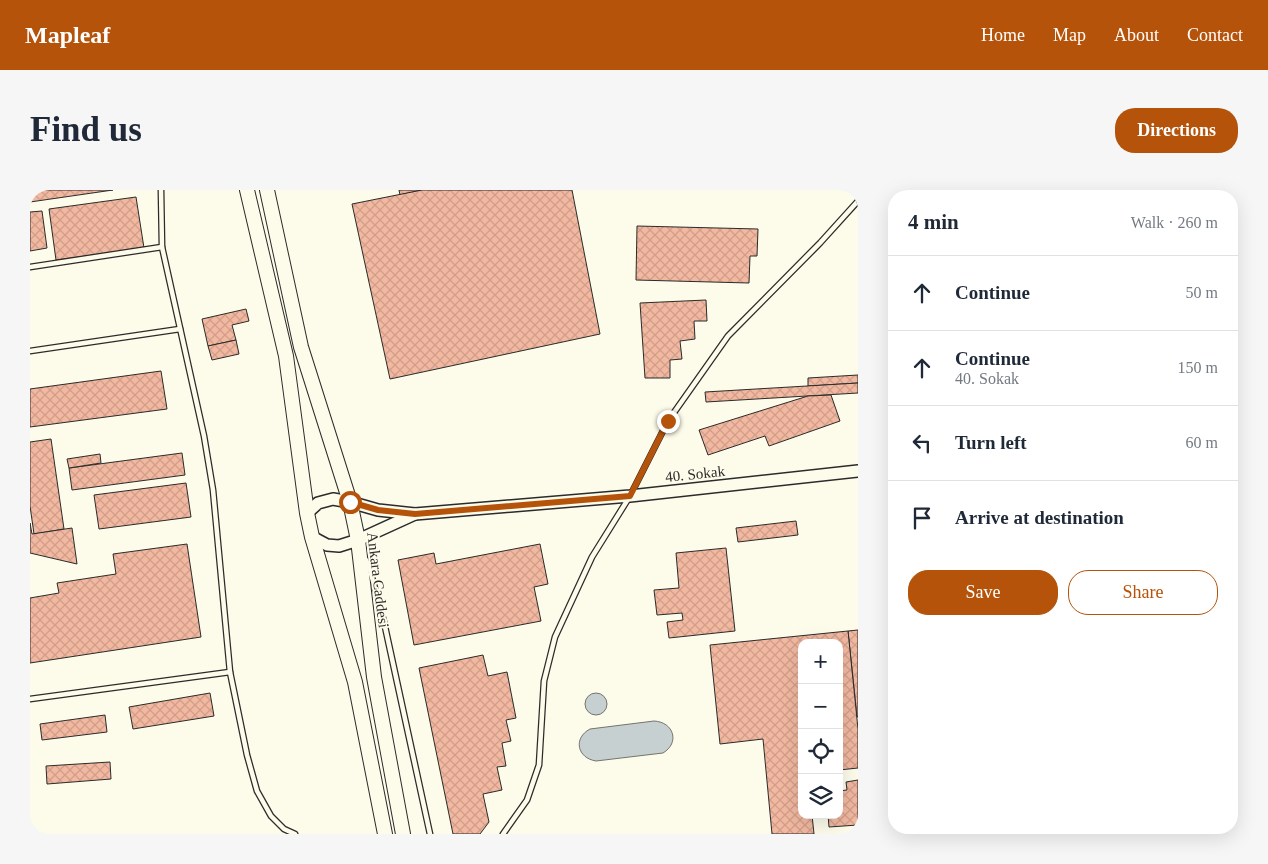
<!DOCTYPE html>
<html lang="en">
<head>
<meta charset="utf-8">
<style>
  body { margin:0; font-family:Georgia,serif; background:#f6f6f7; color:#1f2937 }
  .controls { position:absolute; right:15px; bottom:15px; display:grid; overflow:hidden; border-radius:10px; box-shadow:0 5px 20px #0002 }
  .controls button { width:45px; height:45px; display:grid; place-items:center; padding:0; border:0; border-bottom:1px solid #e0e1e3; background:#fff; color:#1f2937; font:25px sans-serif }
  .stop { position:absolute; width:15px; height:15px; margin:-11px; border:4px solid #b45309; border-radius:50%; background:#fff }
  .stop.end { background:#b45309; border-color:#fff; box-shadow:0 1px 5px #0008 }
  .list { margin:0; padding:0; list-style:none }
  h2 { display:flex; justify-content:space-between; align-items:center; height:65px; margin:0; padding:0 20px; font-size:21px }
  h2 small { font-size:16px; font-weight:400; color:#747a83 }
  .list li { display:grid; grid-template-columns:32px 1fr auto; gap:15px; align-items:center; box-sizing:border-box; height:75px; padding:0 20px; border-top:1px solid #e0e1e3 }
  .list b { display:block; font-size:19px; white-space:nowrap }
  .list p { margin:0; font-size:16px; white-space:nowrap; color:#747a83 }
  .list em { font-size:16px; font-style:normal; color:#747a83 }
  .actions { display:flex; gap:10px; padding:15px 20px }
  .actions a { flex:1; padding:11px 0; border:1px solid #b45309; border-radius:20px; text-align:center; font-size:18px; color:#b45309 }
  .actions .main { background:#b45309; color:#fff }
  .icon { flex:none; width:28px; height:28px; fill:none; stroke:currentColor; stroke-width:2; stroke-linecap:round; stroke-linejoin:round }
  .map { position:relative; flex:none; width:828px; height:644px; overflow:hidden; border-radius:20px }
  header { display:flex; align-items:center; gap:30px; box-sizing:border-box; height:70px; padding:0 25px; background:#b45309; color:#fff }
  header strong { font-size:24px }
  nav { display:flex; gap:28px; margin-inline-start:auto; font-size:18px }
  .intro { display:flex; align-items:center; justify-content:space-between; box-sizing:border-box; height:120px; padding:0 30px }
  h1 { margin:0; font-size:35px }
  .button { padding:12px 22px; border-radius:20px; background:#b45309; color:#fff; font-size:18px; font-weight:700 }
  main { display:flex; gap:30px; padding:0 30px }
  aside { flex:1; background:#fff; border-radius:20px; box-shadow:0 5px 20px #0002 }
  .map>svg:first-child { display:block }
</style>
</head>
<body>
<header>
<strong>Mapleaf</strong>
<nav><a>Home</a><a>Map</a><a>About</a><a>Contact</a></nav>
</header>
<div class="intro"><h1>Find us</h1><a class="button">Directions</a></div>
<main>
<div class="map">
<svg width="828" height="644" viewBox="0 0 828 644">
  <defs>
    <pattern id="building-cross-hatch" width="8" height="8" patternUnits="userSpaceOnUse" patternTransform="scale(1.25)"><rect width="8" height="8" fill="#f2b8a0"/><path d="M0 0l8 8M0 8l8-8" fill="none" stroke="#d09e8a"/></pattern>
  </defs>
  <rect width="100%" height="100%" fill="#fdfbea"/>
  <!-- water -->
  <g fill="#c7d0d0" stroke="#74746e">
    <circle cx="566" cy="514" r="11"/>
    <path d="M 624,531 C 644,532 650,553 633,563 L 566,571 C 547,568 543,548 560,539 Z"/>
  </g>
  <!-- building -->
  <g fill="url(#building-cross-hatch)" stroke="#2b2b2b">
    <polygon points="0,0 83,0 0,12"/>
    <polygon points="369,0 392,0 370,5"/>
    <polygon points="392,0 542,0 570,144 360,189 322,14"/>
    <polygon points="106,7 114,58 26,70 19,19"/>
    <polygon points="12,21 17,58 0,61 0,22"/>
    <polygon points="607,36 728,39 727,66 720,66 719,93 606,90"/>
    <polygon points="676,110 677,131 664,131 665,149 650,151 652,169 640,170 640,188 615,188 610,113"/>
    <polygon points="216,119 219,131 202,135 206,150 178,156 172,129"/>
    <polygon points="206,150 209,164 182,170 178,156"/>
    <polygon points="131,181 137,219 0,237 0,199"/>
    <polygon points="828,185 828,193 778,196 778,188"/>
    <polygon points="828,193 828,203 676,212 675,202"/>
    <polygon points="801,205 810,231 739,256 735,246 678,265 669,240 778,206"/>
    <polygon points="21,249 34,339 4,344 0,316 0,252"/>
    <polygon points="152,263 155,285 42,300 39,278"/>
    <polygon points="70,264 71,273 39,278 37,269"/>
    <polygon points="156,293 161,327 69,339 64,305"/>
    <polygon points="766,331 768,345 708,352 706,338"/>
    <polygon points="0,333 2,344 42,338 47,374 0,363"/>
    <polygon points="157,354 171,447 0,473 0,408 29,403 27,393 86,384 83,364"/>
    <polygon points="510,354 518,394 504,397 511,431 384,455 368,370 404,363 406,374"/>
    <polygon points="696,358 705,441 639,448 637,432 653,430 652,423 627,425 624,400 649,398 646,363"/>
    <polygon points="828,440 828,527 827,527 818,441"/>
    <polygon points="818,441 828,539 828,578 809,580 809,453 772,453 772,625 782,625 784,644 742,644 733,549 690,554 680,455"/>
    <polygon points="453,465 458,486 477,482 486,528 476,530 481,551 472,553 476,576 467,577 472,600 453,604 459,632 450,644 423,644 389,478"/>
    <polygon points="180,503 184,526 103,539 99,517"/>
    <polygon points="75,525 77,542 12,550 10,534"/>
    <polygon points="80,572 81,589 17,594 16,576"/>
    <polygon points="828,590 828,635 799,637 798,625 809,625 809,601 817,600 816,592"/>
  </g>
  <g fill="none" stroke-linecap="round" stroke-linejoin="round">
    <!-- service casing -->
    <g stroke="#2b2b2b" stroke-width="7">
      <g id="service">
        <polyline points="131,0 132,57 174,246 183,300 200,482 217,565 227,601 241,626 254,639 265,644"/>
        <polyline points="0,77 132,57"/>
        <polyline points="0,161 150,139"/>
        <polyline points="336,370 340,380 354,432 400,644"/>
        <polyline points="0,509 200,482"/>
        <polyline points="473,644 497,610 509,575 514,491 525,447 562,367 600,306 638,231 698,146 790,53 828,11"/>
      </g>
    </g>
    <!-- tertiary casing -->
    <g stroke="#2b2b2b" stroke-width="14">
      <g id="tertiary">
        <polyline points="277,323 288,313 303,309 320,312 348,320 385,324 600,306 828,281"/>
        <polyline points="282,347 297,355 309,356 328,350 385,324"/>
      </g>
    </g>
    <!-- trunk casing -->
    <g stroke="#2b2b2b" stroke-width="16">
      <g id="trunk">
        <polyline points="217,0 256,166 277,323 282,347 325,492 355,644"/>
        <polyline points="237,0 271,157 320,312 328,350 344,487 373,644"/>
      </g>
    </g>
    <!-- service -->
    <use href="#service" stroke="#fdfbea" stroke-width="4.5"/>
    <!-- tertiary -->
    <use href="#tertiary" stroke="#fdfbea" stroke-width="11"/>
    <!-- trunk -->
    <use href="#trunk" stroke="#fdfbea" stroke-width="14"/>
  </g>
  <g fill="none" stroke-linecap="round" stroke-linejoin="round">
    <!-- route -->
    <polyline stroke="#b45309" stroke-width="6" points="320,312 348,320 385,324 600,306 638,231"/>
  </g>
  <g text-anchor="middle" stroke-width="4" stroke-linejoin="round" paint-order="stroke">
    <!-- street labels -->
    <g font-size="15" fill="#2b2b2b" stroke="#fdfbea">
      <text transform="translate(665 284) rotate(-6)" y="5">40. Sokak</text>
      <text transform="translate(348 390) rotate(83)" y="5">Ankara Caddesi</text>
    </g>
  </g>
</svg>
<div class="controls">
<button>+</button>
<button>−</button>
<button><svg class="icon" aria-label="locate" viewBox="0 0 24 24"><circle cx="12" cy="12" r="6"/><path d="M12 2v4M12 18v4M2 12h4M18 12h4"/></svg></button>
<button><svg class="icon" aria-label="layers" viewBox="0 0 24 24"><path d="M12 4l9 5-9 5-9-5zM3 14l9 5 9-5"/></svg></button>
</div>
<div class="stop" style="left:320px;top:312px"></div>
<div class="stop end" style="left:638px;top:231px"></div>
</div>
<aside>
<h2>4 min<small>Walk · 260 m</small></h2>
<ul class="list">
<li><svg class="icon" aria-label="ahead" viewBox="0 0 24 24"><path d="M12 20V5M6 11l6-6 6 6"/></svg><div><b>Continue</b></div><em>50 m</em></li>
<li><svg class="icon" aria-label="ahead" viewBox="0 0 24 24"><path d="M12 20V5M6 11l6-6 6 6"/></svg><div><b>Continue</b><p>40. Sokak</p></div><em>150 m</em></li>
<li><svg class="icon" aria-label="left" viewBox="0 0 24 24"><path d="M17 20v-9H6M10 6l-5 5 5 5"/></svg><div><b>Turn left</b></div><em>60 m</em></li>
<li><svg class="icon" aria-label="arrive" viewBox="0 0 24 24"><path d="M6 21V4h12l-3 4 3 4H6"/></svg><div><b>Arrive at destination</b></div></li>
</ul>
<div class="actions"><a class="main">Save</a><a>Share</a></div>
</aside>
</main>
</body>
</html>
